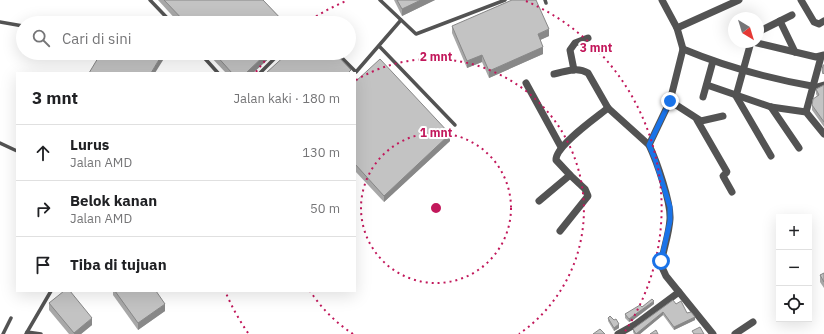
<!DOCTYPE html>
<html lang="id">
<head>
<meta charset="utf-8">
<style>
  body { margin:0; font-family:"IBM Plex Sans",sans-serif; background:#f6f6f6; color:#202124 }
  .controls { position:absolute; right:12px; bottom:12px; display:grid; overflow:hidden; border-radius:0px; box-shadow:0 4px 16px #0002 }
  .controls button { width:36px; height:36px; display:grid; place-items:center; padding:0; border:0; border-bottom:1px solid #e0e0e0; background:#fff; color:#202124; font:20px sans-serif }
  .compass { position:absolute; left:728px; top:12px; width:36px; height:36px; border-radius:50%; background:#fff; box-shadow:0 4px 16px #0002; rotate:142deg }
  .stop { position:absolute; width:12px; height:12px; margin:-9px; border:3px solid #1a73e8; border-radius:50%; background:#fff }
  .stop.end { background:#1a73e8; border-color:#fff; box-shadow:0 1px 4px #0008 }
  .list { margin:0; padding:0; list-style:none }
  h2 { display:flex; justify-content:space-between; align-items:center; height:52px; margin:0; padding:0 16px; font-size:17px }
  h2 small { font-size:13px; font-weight:400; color:#757577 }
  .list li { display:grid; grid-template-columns:26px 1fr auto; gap:12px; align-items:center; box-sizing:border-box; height:56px; padding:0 16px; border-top:1px solid #e0e0e0 }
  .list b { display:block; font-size:15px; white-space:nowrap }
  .list p { margin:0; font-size:13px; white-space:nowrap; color:#757577 }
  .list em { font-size:13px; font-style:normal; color:#757577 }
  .icon { flex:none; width:22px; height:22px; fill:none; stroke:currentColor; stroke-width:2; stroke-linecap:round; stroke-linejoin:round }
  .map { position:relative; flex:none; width:824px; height:334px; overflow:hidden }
  .search { position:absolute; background:#fff; box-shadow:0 4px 16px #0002; left:16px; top:16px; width:340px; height:44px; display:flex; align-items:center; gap:10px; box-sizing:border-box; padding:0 14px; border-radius:22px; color:#757577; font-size:15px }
  .panel { position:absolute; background:#fff; box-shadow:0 4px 16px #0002; left:16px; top:72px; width:340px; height:220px; border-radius:0px }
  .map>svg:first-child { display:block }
</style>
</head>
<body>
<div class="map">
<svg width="824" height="334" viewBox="0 0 824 334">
  <rect width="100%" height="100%" fill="#fff"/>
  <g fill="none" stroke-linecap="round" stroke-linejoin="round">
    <!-- service -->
    <g stroke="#535353" stroke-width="3.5">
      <polyline points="150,0 172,23"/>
      <polyline points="380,0 416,34 505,0"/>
      <polyline points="545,0 546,3"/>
      <polyline points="0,22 23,26"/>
      <polyline points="380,47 455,125"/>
      <polyline points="200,53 218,73"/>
      <polyline points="337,53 356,72 401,20"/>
      <polyline points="260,73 280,53"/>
      <polyline points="0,143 17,151"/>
      <polyline points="27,332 41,334"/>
      <polyline points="3,334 11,318"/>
      <polyline points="26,334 51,291"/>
    </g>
    <!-- minor -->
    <g stroke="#535353" stroke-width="7">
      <path d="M 662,0 L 677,28 L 683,49 L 670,101 L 649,145 C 657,162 671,202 670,219 C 669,235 663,250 661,265 L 666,276 L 713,334"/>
      <polyline points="801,0 814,22 819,24 824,21"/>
      <polyline points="780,21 795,52"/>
      <polyline points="677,28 739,0"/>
      <polyline points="758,32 792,15"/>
      <polyline points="751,42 736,96 771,156"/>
      <polyline points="753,42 816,57 824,55"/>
      <path d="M 683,49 C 726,67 771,79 817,87 L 824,85"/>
      <polyline points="574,70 570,50 575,43 588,38"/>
      <path d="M 554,74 C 565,72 577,66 588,73 L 608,108 L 649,145"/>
      <polyline points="526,83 561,147"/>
      <polyline points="707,85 771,107 806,112 824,134"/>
      <polyline points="703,97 713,61"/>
      <polyline points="670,101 701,121 723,116"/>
      <polyline points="771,107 799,148"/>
      <polyline points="806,112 821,57"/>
      <polyline points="697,120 727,172 723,176 732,192"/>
      <path d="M 539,201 L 570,175 L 556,160 C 555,146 597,117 608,108"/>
      <polyline points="560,231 588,196 585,189 570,175"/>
      <polyline points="618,334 636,324 679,292"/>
      <polyline points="735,334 753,322"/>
    </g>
  </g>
  <!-- wall -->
  <g fill="#a8a8a8">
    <polygon points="158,0 263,0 285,23 179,23"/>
    <polygon points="394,0 435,0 402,16"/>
    <polygon points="452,26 549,36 540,40 543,54 489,78 482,62 467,68 452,33"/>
    <polygon points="207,53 275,53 253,73 226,73"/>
    <polygon points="355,82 450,141 384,202 355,171"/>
    <polygon points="824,85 824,127 812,110 812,105 817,96 816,94 816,89"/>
    <polygon points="824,273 824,288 820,282 820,275"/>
    <polygon points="113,291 115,291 165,311 138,330 113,295"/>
    <polygon points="49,303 92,325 81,334 69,334 49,310"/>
    <polygon points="654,304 633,320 629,322 625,318 625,314 642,307"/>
    <polygon points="676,304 687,313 695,320 674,330 663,315 640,334 634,334 633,332 633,329"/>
    <polygon points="608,318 614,320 619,328 614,331 608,321"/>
  </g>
  <!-- shaded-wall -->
  <g fill="#888">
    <polygon points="421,0 435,0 402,16 402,9"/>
    <polygon points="549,29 549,36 538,41 538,34"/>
    <polygon points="543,47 543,54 489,78 489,71"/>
    <polygon points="163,53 165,53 165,57 155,73 151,73"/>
    <polygon points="267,53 275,53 253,73 246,73"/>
    <polygon points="482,55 482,62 467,68 467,61"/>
    <polygon points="450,134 450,141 384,202 384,196"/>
    <polygon points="654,301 654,304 633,320 629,322 629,319"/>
    <polygon points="165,304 165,311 138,330 138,323"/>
    <polygon points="663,312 663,315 640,334 636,334"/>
    <polygon points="695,317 695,320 674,330 674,327"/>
    <polygon points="92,318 92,325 81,334 74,334 74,333"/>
    <polygon points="619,324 619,328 614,331 614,328"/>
  </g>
  <!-- building -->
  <g fill="#c3c3c3" stroke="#888">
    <polygon points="164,0 263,0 285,23 186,23"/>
    <polygon points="397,0 421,0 402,9"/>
    <polygon points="512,0 536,0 549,29 538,34 543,47 489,71 482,55 467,61 452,26"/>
    <polygon points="101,53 163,53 151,73 89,73"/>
    <polygon points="214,53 267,53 246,73 232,73"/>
    <polygon points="288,53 335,53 351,70 348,73 266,73"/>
    <polygon points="380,59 450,134 384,196 355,164 355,82"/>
    <polygon points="823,65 824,65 824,73 823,74 822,70"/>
    <polygon points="824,85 824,122 812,105 813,99 819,95 816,89"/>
    <polygon points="824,273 824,282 820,275"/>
    <polygon points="64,291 70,291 92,318 74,333 49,303"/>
    <polygon points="115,291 156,291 165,304 138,323"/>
    <polygon points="652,299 654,301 633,316 629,319 625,314 640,305 642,307"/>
    <polygon points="673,300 676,304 681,301 687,313 691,312 695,317 674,327 663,312 636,334 633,329"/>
    <polygon points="610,316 614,320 616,319 619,324 614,328 608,318"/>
    <polygon points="700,327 704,334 694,334 692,331"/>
    <polygon points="600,329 605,334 593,334"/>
    <polygon points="656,330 658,334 650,334"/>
  </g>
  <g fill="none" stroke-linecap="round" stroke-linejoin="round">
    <!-- route -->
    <polyline stroke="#1a73e8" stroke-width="5" points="661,261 670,221 670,207 655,159 649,145 670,101"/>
  </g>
  <!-- distance rings -->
  <g fill="none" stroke="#c2185b" stroke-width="2" stroke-dasharray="2 4">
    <circle cx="436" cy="208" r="75"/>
    <path d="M353 334A151 151 0 0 1 310 291M356 80A151 151 0 0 1 519 334"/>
    <path d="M248 333A226 226 0 0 1 226 293M256 72A226 226 0 0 1 271 54M306 23A226 226 0 0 1 346 1M526 1A226 226 0 0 1 624 333"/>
  </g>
  <circle cx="436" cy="208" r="6" fill="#c2185b" stroke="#fff" stroke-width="2"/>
  <g font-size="12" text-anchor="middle" font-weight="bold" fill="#c2185b" stroke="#fff" stroke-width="4" stroke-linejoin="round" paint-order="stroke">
    <text x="596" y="52">3 mnt</text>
    <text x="436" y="61">2 mnt</text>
    <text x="436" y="137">1 mnt</text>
  </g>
</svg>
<div class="controls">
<button>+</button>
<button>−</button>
<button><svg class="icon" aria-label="locate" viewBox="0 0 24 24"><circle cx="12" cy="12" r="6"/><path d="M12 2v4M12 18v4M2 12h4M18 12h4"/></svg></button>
</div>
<svg class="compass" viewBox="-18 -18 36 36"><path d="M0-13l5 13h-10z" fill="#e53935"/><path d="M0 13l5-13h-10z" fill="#757577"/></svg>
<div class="stop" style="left:661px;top:261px"></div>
<div class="stop end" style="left:670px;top:101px"></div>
<div class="search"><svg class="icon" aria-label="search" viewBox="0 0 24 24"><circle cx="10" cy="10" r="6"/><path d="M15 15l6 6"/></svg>Cari di sini</div>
<section class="panel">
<h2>3 mnt<small>Jalan kaki · 180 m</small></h2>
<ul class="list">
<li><svg class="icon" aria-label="ahead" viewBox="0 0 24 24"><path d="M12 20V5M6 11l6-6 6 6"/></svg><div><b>Lurus</b><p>Jalan AMD</p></div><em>130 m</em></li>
<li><svg class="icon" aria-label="right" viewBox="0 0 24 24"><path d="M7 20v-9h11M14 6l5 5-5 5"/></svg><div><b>Belok kanan</b><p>Jalan AMD</p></div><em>50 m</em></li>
<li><svg class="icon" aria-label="arrive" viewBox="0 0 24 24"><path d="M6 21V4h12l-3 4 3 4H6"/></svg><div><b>Tiba di tujuan</b></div></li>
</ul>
</section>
</div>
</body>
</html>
